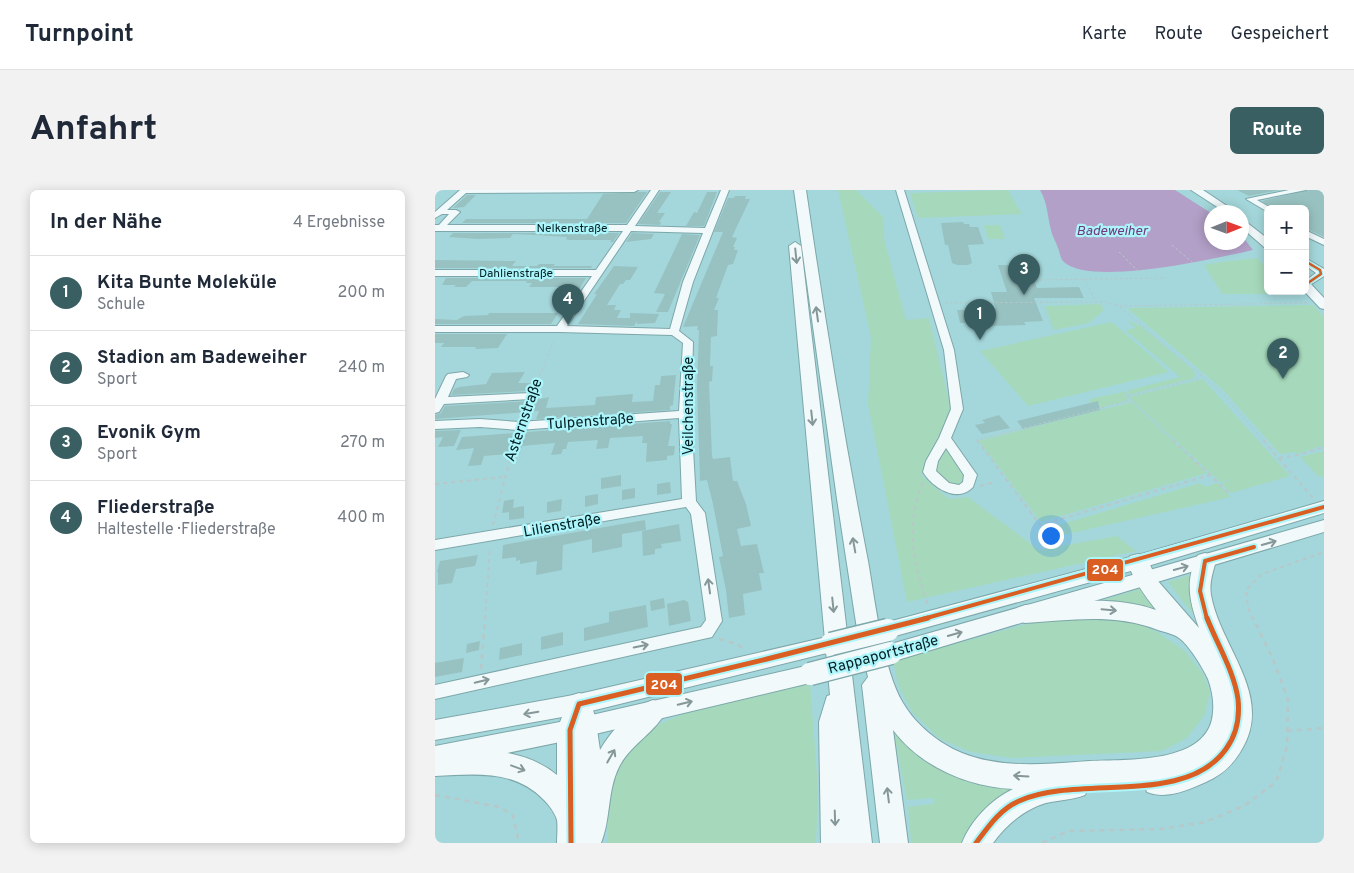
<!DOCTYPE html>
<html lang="de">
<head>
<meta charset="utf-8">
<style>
  body { margin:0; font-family:Overpass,sans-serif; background:#f2f2f3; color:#1f2937 }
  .controls { position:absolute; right:15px; top:15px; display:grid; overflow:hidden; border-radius:8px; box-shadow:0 2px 12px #0003 }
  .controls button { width:45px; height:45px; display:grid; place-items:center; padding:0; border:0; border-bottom:1px solid #e0e1e3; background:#fff; color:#1f2937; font:25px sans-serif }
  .compass { position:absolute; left:769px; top:15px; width:45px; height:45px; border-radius:50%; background:#fff; box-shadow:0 2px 12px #0003; rotate:89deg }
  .you { position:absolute; left:615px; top:345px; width:18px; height:18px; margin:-12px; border:4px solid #fff; border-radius:50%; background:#1a73e8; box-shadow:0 0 0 8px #1a73e833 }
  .badge { display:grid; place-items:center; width:32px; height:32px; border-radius:50%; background:#3a5f63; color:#fff; font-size:16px; font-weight:700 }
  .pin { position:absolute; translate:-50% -41px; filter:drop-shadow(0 1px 2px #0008) }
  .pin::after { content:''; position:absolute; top:26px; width:18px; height:15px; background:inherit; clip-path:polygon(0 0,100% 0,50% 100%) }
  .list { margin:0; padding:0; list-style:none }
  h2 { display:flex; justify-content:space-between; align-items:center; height:65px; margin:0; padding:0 20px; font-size:21px }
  h2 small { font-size:16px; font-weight:400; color:#747a83 }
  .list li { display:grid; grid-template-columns:32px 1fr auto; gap:15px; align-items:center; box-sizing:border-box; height:75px; padding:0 20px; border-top:1px solid #e0e1e3 }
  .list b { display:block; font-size:19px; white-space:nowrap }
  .list p { margin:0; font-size:16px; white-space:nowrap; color:#747a83 }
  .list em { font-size:16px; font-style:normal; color:#747a83 }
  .map { position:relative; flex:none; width:889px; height:653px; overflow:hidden; border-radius:8px }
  header { display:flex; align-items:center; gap:30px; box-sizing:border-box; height:70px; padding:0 25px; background:#fff; border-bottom:1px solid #e0e1e3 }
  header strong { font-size:24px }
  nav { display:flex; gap:28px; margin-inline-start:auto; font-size:18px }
  .intro { display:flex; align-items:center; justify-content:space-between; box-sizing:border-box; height:120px; padding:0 30px }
  h1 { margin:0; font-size:35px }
  .button { padding:12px 22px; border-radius:8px; background:#3a5f63; color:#fff; font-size:18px; font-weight:700 }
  main { display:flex; gap:30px; padding:0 30px }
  aside { flex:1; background:#fff; border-radius:8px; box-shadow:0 2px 12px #0003 }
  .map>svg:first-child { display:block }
</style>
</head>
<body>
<header>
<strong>Turnpoint</strong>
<nav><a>Karte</a><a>Route</a><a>Gespeichert</a></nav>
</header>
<div class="intro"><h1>Anfahrt</h1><a class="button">Route</a></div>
<main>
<aside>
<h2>In der Nähe<small>4 Ergebnisse</small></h2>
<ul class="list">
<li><span class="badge">1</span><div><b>Kita Bunte Moleküle</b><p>Schule</p></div><em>200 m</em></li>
<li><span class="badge">2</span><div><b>Stadion am Badeweiher</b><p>Sport</p></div><em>240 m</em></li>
<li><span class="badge">3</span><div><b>Evonik Gym</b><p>Sport</p></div><em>270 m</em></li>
<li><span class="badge">4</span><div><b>Fliederstraße</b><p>Haltestelle · Fliederstraße</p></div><em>400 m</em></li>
</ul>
</aside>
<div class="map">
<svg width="889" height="653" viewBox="0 0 889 653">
  <rect width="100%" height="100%" fill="#a4d7db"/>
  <!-- green -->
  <g fill="#a6d9bc">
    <polygon points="403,0 421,0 448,27 449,49 471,130 494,128 516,219 486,285 514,309 533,307 604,360 682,346 701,361 472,412 433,214 436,147"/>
    <polygon points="573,0 587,24 483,28 475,3"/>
    <polygon points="549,35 565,35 570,49 553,49"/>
    <polygon points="822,68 833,80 833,101 853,101 856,104 787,104 769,75 785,72"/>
    <polygon points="666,114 669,120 654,133 619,140 610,116"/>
    <polygon points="878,115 889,127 889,257 886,256 862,264 859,262 845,264 787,199 692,118"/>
    <polygon points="692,130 707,137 758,180 760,184 759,188 693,205 694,200 745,187 690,140 701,138"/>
    <polygon points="677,132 734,182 593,216 545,161"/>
    <polygon points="768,189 847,277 855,286 796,303 786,293 798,289 785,292 694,207"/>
    <polygon points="692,201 690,206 694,210 660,219 655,213 655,209"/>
    <polygon points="697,212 772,283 606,332 544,251"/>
    <polygon points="510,256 530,284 530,290 521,296 514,294 501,284 501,273"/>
    <polygon points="889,261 889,286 884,287 865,267"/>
    <polygon points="765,293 770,297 782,293 796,307 628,345 614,338"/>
    <polygon points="758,384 762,429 733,392"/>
    <polygon points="708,398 731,426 662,412"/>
    <polygon points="649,425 702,433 722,442 750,461 768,484 775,502 769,526 752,548 727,561 576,568 536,562 505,549 477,522 463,494 458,471 588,435"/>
    <path d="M 375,493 L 383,598 L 381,653 L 172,653 C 173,629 171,604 180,581 C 186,567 198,550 211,542 C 256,514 323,505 375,493 Z"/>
    <polygon points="458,537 468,543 607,592 545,629 526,653 476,653 473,617 498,614 499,608 472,610"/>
  </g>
  <!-- water -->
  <path fill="#b3a0c8" d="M 605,0 L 740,0 L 776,23 L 776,52 L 806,52 L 807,46 L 818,60 C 783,68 655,97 629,72 C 625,69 625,62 623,58 C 621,52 617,46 616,40 C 612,25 613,14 605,0 Z"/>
  <!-- building -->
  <g fill="#98c2c1">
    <polygon points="802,0 845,0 814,6"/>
    <polygon points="873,0 889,0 889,47 870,38 870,19 838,19 827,11"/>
    <polygon points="203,2 212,2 191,33 27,33 31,29 152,29 168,4"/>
    <polygon points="225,2 236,2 222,23 230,23 224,32 226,32 225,35 203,34"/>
    <polygon points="272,2 282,2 269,36 251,36 259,22 262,23"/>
    <polygon points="32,5 41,5 29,17 18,18"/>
    <polygon points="300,6 311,6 310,9 315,9 297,47 302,48 298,57 300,57 299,60 303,60 298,74 293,75 281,108 284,108 279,120 283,120 282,146 276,147 275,176 278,176 277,191 274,192 277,266 278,269 295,267 298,291 302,291 311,314 316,336 302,339 306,356 322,354 329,383 324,383 327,400 308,404 310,425 294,428 291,400 284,367 288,366 278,314 272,290 265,291 262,196 264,140 262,140 263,136 248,137 288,42 279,42 293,8 299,8"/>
    <polygon points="528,32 529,34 534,34 535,37 543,37 549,54 533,55 537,73 533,75 522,75 517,73 513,55 510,55 506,33"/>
    <polygon points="18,43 184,43 178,52 175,52 176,50 134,50 131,49 132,47 99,45 78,44 75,48 42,49 14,47"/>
    <polygon points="197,43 219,44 216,49 191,52"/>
    <polygon points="247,44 265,45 233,122 221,122 230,104 219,103"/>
    <polygon points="0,70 81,71 77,76 102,76 104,74 120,74 118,76 157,76 156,78 0,78"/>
    <polygon points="563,75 593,75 602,98 644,97 649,108 599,108 608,131 589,132 591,135 554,136 553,133 525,133 522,120 561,119 556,102 572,102"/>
    <polygon points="179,76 203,77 195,90 191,90 188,94 185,94 172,115 181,115 179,120 186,120 182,128 195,128 195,123 224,124 220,133 202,134 202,131 199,136 143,134 162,104 159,104"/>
    <polygon points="11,88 151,88 132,119 120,119 134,97 94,97 97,93 91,93 92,91 37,91 31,97 19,97 21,95 7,95"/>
    <polygon points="54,123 123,123 116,134 0,134 0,129 22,130 29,126 53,125"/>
    <polygon points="0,144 72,144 63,158 40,159 41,157 6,157 9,153 0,153"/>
    <polygon points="90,182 83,193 96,193 93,201 16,205 19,199 24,197 51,194 57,183"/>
    <polygon points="241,185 238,215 235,216 235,220 101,229 104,221 0,229 0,225 6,223 10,216 96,211 114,207 111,218 160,215 161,207 198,204 197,212 218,211 220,195 225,195 226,186"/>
    <polygon points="663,211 665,220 588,239 582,231"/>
    <polygon points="564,225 575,238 547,244 540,235 550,233 547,230"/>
    <polygon points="235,231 235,234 237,234 233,256 240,256 239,265 232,266 232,270 211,272 212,253 207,253 208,246 175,248 173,258 161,259 163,250 133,252 131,259 128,259 126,264 116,265 120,253 87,256 85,263 49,266 46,275 33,276 39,258 21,260 27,247"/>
    <polygon points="26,240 19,256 3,257 8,247 0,248 0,241"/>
    <polygon points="186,285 186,296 166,299 166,288"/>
    <polygon points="235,292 236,303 222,305 222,294"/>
    <polygon points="200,298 200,308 187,310 187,300"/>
    <polygon points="163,304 163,314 150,317 150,306"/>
    <polygon points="79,309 78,318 89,316 89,328 74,330 74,322 67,323 69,311"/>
    <polygon points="127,309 126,321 112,323 112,312"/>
    <polygon points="210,330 211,340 187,344 187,357 157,363 157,349 128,355 127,380 101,385 102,371 85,374 85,370 81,371 81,367 67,369 68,355"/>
    <polygon points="244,334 246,351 226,354 227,358 220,359 220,364 208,366 207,341"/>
    <polygon points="43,365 40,376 21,379 17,393 3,395 3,382 2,382 5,371"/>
    <polygon points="229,408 230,418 216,421 215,411"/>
    <polygon points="249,410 253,412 256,431 234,436 232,414"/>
    <polygon points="211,415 213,437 149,451 149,438 174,432 174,422"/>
    <polygon points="128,442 128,455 106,460 106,447"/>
    <polygon points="45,451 44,460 31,463 32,454"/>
    <polygon points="87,453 87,465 64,470 65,458"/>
    <polygon points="29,468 27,482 0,487 0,473"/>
  </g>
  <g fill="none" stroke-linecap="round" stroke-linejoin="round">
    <!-- minor casing -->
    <g stroke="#7da7aa" stroke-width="2">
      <g id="minor">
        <path d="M 25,0 L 203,0 L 199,2 L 31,3 L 12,20 L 21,20 L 25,22 L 12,35 L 192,35 L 216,0 L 224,0 L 200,36 L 270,38 L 286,0 L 294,0 L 258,92 L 244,141 L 258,152 L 256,224 L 261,311 L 270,323 L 287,431 L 277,447 L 0,509 L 0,495 L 266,437 L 271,430 L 256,324 L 251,317 L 0,360 L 0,350 L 247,309 L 244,228 L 84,240 L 45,237 L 0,239 L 0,231 L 45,229 L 84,232 L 244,221 L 248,153 L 237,145 L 125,142 L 0,142 L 0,136 L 122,136 L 157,86 L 0,86 L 0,80 L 161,80 L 188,41 L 0,41 L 0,35 L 4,35 L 14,24 L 7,24 L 0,28 L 0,22 ZM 196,41 L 268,43 L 248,92 L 235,139 L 132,136 Z"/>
        <path d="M 461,0 L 469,0 L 519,160 L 528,219 L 516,248 L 542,285 L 538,297 C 522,314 497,297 488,282 L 491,271 L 504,248 L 516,219 L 509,160 ZM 511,258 L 529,285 L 528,292 L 524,295 L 514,293 L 501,281 L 503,271 Z"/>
        <polygon points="854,0 871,0 822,10 836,18 833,19 833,22 811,9"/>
        <polygon points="870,40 889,49 889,55 870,46"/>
        <polygon points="870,68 889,79 889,86 870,98 870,91 881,83 870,75"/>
        <polygon points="28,182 34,185 32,187 21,189 13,207 96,203 102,206 96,209 9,214 4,222 0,223 0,209 11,186 13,184"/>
      </g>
    </g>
    <!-- major casing -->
    <g stroke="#7da7aa" stroke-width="2">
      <g id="major">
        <polygon points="756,0 768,0 801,22 790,22"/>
        <polygon points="806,28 833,49 833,58 829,57 806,37"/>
        <polygon points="870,91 874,92 889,108 889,119 885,118 869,101"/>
        <polygon points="889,311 889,323 703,379 453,448 446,446 443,440 446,434 453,432 703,365"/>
        <polygon points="889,330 889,342 456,472 449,469 446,463 449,457 456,454"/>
        <polygon points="396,446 403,448 406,454 403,460 396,462 144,524 0,550 0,530 144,504"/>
        <polygon points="375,475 382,478 386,484 382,490 375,493 135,550 0,578 0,556 135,530"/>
      </g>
    </g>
    <!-- highway casing -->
    <g stroke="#7da7aa" stroke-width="2">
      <g id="highway">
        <path d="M 359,0 L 371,0 C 389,124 409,248 433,371 C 440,411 448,480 468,513 C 481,535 503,553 527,563 C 566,579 613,574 655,571 C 691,569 775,575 778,522 C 779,511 777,500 773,489 C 768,478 754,455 744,448 C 739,444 729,442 723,440 C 680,423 635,430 590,433 L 582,430 L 579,424 L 582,418 L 590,415 C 633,412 679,405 721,420 C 709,405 699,390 692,372 L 695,366 L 703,364 L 711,366 L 722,390 L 764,438 C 755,413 749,391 763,365 L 770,363 L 777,365 L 781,371 C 778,382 774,393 776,405 C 785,457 839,505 807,559 C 798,575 787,585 771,592 C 753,600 731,610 712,602 L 709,594 L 653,597 L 650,605 C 637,610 624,610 611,613 C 590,619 571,635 558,653 L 527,653 C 536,630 556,610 578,599 C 533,597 486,577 458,540 L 473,653 L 445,653 L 427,495 L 433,487 L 422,439 L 402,309 Z"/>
        <polygon points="360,52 366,56 437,653 386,653 384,532 392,506 395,505 354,56"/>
        <path d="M 144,503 L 153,506 L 160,526 L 165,560 C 176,541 197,517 218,510 L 227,513 L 231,521 C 221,542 195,555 184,577 C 172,601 176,629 166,653 L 122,653 C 122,646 123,637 122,630 C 120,623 114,615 109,610 C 79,579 40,584 0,586 L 0,560 C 42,559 88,557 122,585 L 122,540 L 135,506 Z"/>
      </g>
    </g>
    <!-- path-far2 -->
    <g stroke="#b8c7c8" stroke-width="1" stroke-dasharray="2.5 2.5" stroke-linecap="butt">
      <polyline points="737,55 758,73"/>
      <polyline points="684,62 705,83"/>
      <polyline points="650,89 661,112"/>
      <polyline points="600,90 731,88"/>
      <polyline points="606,112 618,140"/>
      <polyline points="510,113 671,112 685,116 872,113"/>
      <polyline points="685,117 785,201 829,251"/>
      <polyline points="99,199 120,148"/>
      <polyline points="692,206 740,251"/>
      <polyline points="692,206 693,200"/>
      <polyline points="693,206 761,189 767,184"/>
      <polyline points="88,226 92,215"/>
      <polyline points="79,251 81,245"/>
      <polyline points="543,251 542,250 697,210"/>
    </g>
    <!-- path-far1 -->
    <g stroke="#b8c7c8" stroke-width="2" stroke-dasharray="4 4" stroke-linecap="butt">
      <polyline points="542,250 605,335 775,285"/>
      <polyline points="738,250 795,304"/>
      <polyline points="828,250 878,308"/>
      <polyline points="844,268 863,265 889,257"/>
      <path d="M 488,293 C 469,338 479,372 493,416"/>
      <polyline points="0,294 69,287"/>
      <polyline points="545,296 557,293"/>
      <polyline points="58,335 80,250"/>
      <polyline points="50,429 55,357"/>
      <polyline points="818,429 813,418 811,400 827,384 889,362"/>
    </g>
    <!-- path -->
    <g stroke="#b8c7c8" stroke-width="2.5" stroke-dasharray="5 5" stroke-linecap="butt">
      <polyline points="284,449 302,454 310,460"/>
      <polyline points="46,479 50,428"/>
      <polyline points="852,541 889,538"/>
      <polyline points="0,605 65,617 78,626 84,653"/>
      <polyline points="607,653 633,641 726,639 770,632 809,616 841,592 852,556 853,509 837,467 818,428"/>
    </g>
    <!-- minor -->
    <use href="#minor" fill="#f1f9fa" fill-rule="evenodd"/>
    <!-- major -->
    <use href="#major" fill="#f1f9fa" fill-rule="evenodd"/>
    <!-- highway -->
    <use href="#highway" fill="#f1f9fa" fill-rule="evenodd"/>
    <!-- major-bridge casing -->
    <g stroke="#7da7aa" stroke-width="25" stroke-linecap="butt">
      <g id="major-bridge">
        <polyline points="396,454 453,440"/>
        <polyline points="375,484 456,463"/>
      </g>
    </g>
    <!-- major-bridge -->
    <use href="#major-bridge" stroke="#f1f9fa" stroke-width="22"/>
    <!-- bus-1-far2 casing -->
    <g stroke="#acf5fb" stroke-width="5">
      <polyline id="bus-1-far2" points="870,71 885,80 886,84 870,95"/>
    </g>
    <!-- bus-1-far1 casing -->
    <g stroke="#acf5fb" stroke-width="8">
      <g id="bus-1-far1">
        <polyline points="488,429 889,317"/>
        <polyline points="772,429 765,401 770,371 819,357"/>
      </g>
    </g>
    <!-- bus-1 casing -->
    <g stroke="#acf5fb" stroke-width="9">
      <g id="bus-1">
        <polyline points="136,653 135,540 144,514 332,469 493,428"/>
        <path d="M 541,653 C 553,637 565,619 584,611 C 644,584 750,617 791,559 C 802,544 805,528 803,509 C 799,481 782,454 772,428"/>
      </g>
    </g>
    <!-- bus-1-far2 -->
    <use href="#bus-1-far2" stroke="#da5e22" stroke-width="2.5"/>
    <!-- bus-1-far1 -->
    <use href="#bus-1-far1" stroke="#da5e22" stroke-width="4"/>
    <!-- bus-1 -->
    <use href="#bus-1" stroke="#da5e22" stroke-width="5"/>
  </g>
  <!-- one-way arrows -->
  <defs><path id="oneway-shaft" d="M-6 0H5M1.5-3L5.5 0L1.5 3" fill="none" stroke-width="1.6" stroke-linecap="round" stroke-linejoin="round" transform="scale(1.25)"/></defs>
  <g stroke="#859799">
    <use href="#oneway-shaft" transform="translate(361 66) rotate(84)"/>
    <use href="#oneway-shaft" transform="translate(382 124) rotate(-98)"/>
    <use href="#oneway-shaft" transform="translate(377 228) rotate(84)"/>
    <use href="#oneway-shaft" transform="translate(834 353) rotate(-16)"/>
    <use href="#oneway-shaft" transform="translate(419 355) rotate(-100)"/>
    <use href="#oneway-shaft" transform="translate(746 378) rotate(-15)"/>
    <use href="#oneway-shaft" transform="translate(274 396) rotate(-98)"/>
    <use href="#oneway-shaft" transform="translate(398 415) rotate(84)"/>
    <use href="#oneway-shaft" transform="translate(674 420) rotate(5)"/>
    <use href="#oneway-shaft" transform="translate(520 444) rotate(-16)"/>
    <use href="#oneway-shaft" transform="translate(206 456) rotate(-12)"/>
    <use href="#oneway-shaft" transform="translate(47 491) rotate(-13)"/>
    <use href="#oneway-shaft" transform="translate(250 513) rotate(-13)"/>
    <use href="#oneway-shaft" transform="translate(96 523) rotate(170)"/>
    <use href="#oneway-shaft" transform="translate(176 566) rotate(-60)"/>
    <use href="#oneway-shaft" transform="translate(83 578) rotate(20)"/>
    <use href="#oneway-shaft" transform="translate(586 586) rotate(-176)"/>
    <use href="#oneway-shaft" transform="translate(453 605) rotate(-97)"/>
    <use href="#oneway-shaft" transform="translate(400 628) rotate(88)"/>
  </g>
  <g text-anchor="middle" stroke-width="4.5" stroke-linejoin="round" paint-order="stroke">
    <!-- far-street labels -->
    <g font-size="12" fill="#011f22" stroke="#acf5fb">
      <text x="137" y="42">Nelkenstraße</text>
      <text x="81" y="87">Dahlienstraße</text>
    </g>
    <!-- far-water labels -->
    <g font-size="14" font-style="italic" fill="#73377c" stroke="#acf5fb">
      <text x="677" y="45">Badeweiher</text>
    </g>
    <!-- street labels -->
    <g font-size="15" fill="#011f22" stroke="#acf5fb">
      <text transform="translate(253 216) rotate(-90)" y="5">Veilchenstraße</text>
      <text transform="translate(88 230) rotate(-71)" y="5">Asternstraße</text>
      <text transform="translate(155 231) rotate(-4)" y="5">Tulpenstraße</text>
      <text transform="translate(127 335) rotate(-10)" y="5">Lilienstraße</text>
      <text transform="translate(448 464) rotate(-15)" y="5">Rappaportstraße</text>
    </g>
  </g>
  <g stroke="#acf5fb" stroke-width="2">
    <rect x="651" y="368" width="38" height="24" rx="5" fill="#da5e22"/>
    <rect x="210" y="482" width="38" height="24" rx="5" fill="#da5e22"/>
  </g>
  <g font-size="14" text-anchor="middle" font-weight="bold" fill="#fff">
    <text x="670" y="384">204</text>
    <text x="229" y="499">204</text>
  </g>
</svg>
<div class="controls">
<button>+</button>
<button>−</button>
</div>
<svg class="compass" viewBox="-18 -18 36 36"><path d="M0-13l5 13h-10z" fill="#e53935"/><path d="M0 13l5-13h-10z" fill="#747a83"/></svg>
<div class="you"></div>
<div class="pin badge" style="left:545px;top:150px">1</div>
<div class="pin badge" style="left:848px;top:189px">2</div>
<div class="pin badge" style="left:589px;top:105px">3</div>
<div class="pin badge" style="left:133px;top:135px">4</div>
</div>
</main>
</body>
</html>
